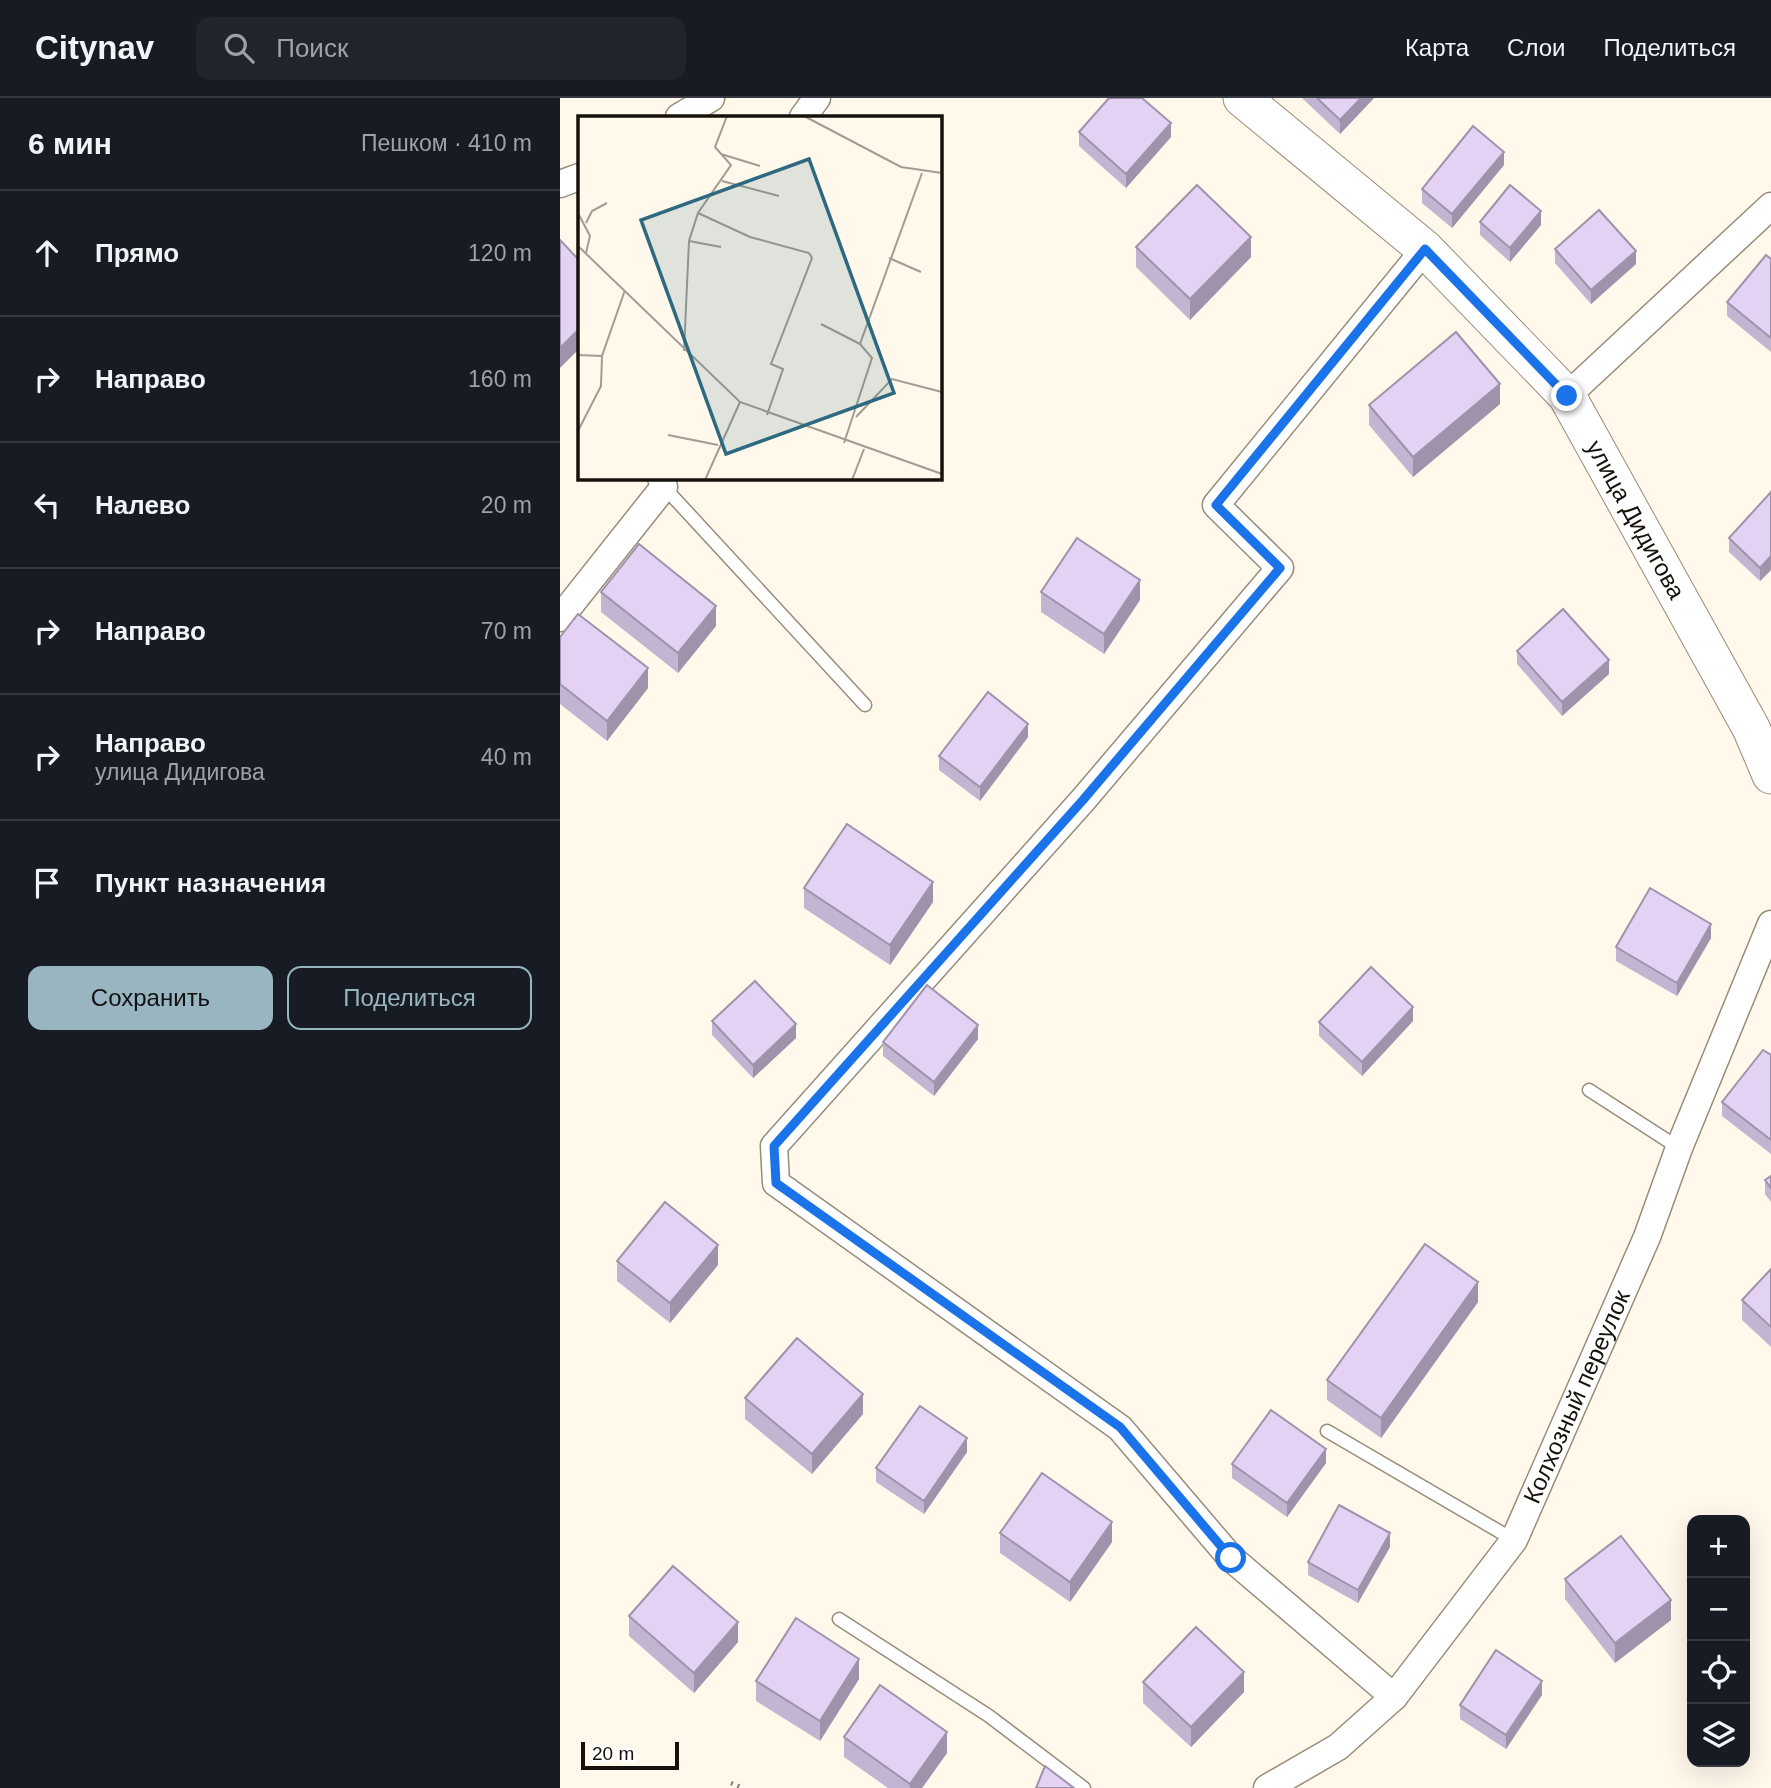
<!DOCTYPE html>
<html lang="ru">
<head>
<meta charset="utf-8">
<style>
  body { margin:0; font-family:Helvetica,sans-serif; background:#20242c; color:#f1f3f6 }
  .controls { position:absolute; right:21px; bottom:21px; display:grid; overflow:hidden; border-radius:14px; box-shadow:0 7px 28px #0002 }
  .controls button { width:63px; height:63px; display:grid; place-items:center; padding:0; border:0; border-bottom:2px solid #363941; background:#171b24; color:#f1f3f6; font:35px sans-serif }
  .scale { position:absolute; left:21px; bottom:18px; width:98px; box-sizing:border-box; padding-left:7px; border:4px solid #16120b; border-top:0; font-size:19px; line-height:24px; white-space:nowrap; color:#16120b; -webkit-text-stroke:5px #fff; paint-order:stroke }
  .stop { position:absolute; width:21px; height:21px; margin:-16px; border:5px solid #1a73e8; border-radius:50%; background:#fff }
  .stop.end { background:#1a73e8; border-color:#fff; box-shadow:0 2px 7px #0008 }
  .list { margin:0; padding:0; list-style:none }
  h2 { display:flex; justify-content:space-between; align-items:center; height:91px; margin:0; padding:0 28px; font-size:30px }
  h2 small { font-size:23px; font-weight:400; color:#9ea1a6 }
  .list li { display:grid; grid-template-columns:46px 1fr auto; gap:21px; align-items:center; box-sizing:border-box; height:126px; padding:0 28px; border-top:2px solid #363941 }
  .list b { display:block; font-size:26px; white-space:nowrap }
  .list p { margin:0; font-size:23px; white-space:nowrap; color:#9ea1a6 }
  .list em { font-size:23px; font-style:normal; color:#9ea1a6 }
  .actions { display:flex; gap:14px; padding:21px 28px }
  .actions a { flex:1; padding:16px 0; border:2px solid #99b5c1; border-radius:14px; text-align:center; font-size:24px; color:#99b5c1 }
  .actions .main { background:#99b5c1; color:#111 }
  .icon { flex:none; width:38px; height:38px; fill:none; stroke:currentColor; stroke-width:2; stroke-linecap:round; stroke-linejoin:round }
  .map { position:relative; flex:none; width:1211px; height:1690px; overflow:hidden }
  header { display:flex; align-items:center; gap:42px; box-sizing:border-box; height:98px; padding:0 35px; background:#171b24; border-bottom:2px solid #363941 }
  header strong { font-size:33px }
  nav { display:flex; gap:38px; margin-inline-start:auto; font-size:24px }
  .search { width:490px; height:63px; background:#20242c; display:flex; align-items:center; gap:18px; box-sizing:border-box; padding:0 24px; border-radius:14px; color:#9ea1a6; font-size:26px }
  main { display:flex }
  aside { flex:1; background:#171b24 }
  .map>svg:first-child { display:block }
</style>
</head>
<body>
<header>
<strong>Citynav</strong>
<div class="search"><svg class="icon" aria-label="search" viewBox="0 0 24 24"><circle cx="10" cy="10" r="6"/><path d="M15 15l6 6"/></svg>Поиск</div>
<nav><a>Карта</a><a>Слои</a><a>Поделиться</a></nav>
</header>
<main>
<aside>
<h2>6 мин<small>Пешком · 410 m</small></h2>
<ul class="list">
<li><svg class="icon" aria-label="ahead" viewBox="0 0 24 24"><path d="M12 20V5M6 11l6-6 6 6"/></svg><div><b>Прямо</b></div><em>120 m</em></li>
<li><svg class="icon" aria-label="right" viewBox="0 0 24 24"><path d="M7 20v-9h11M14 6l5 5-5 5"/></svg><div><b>Направо</b></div><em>160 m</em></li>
<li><svg class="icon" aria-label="left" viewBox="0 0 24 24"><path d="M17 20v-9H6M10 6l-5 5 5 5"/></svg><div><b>Налево</b></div><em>20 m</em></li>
<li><svg class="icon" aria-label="right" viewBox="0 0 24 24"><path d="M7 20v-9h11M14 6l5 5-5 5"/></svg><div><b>Направо</b></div><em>70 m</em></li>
<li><svg class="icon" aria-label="right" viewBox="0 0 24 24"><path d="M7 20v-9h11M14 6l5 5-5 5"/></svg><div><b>Направо</b><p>улица Дидигова</p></div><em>40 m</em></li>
<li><svg class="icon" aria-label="arrive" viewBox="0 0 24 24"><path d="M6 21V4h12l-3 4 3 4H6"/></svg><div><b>Пункт назначения</b></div></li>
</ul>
<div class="actions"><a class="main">Сохранить</a><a>Поделиться</a></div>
</aside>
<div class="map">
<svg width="1211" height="1690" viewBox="0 0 1211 1690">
  <rect width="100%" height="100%" fill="#fff8eb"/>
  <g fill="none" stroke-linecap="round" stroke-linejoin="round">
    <!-- lane casing -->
    <g stroke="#988c7a" stroke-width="15">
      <g id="lane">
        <polyline points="104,389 305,607"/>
        <polyline points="1029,992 1119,1050"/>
        <polyline points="767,1333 954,1442"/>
        <polyline points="279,1521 429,1618 524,1690"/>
      </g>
    </g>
    <!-- street casing -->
    <g stroke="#988c7a" stroke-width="29">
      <g id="street">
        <polyline points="119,19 151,0"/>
        <polyline points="243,19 257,0"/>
        <polyline points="0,86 19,79"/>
        <polyline points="1007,298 1211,108"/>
        <polyline points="0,520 104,389 101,380"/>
        <polyline points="834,1599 671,1460 560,1330 216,1085 214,1048 523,702 720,470 656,407 865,151"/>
        <path id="s1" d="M 707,1690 L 778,1649 L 834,1599 L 954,1442 L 1087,1139 L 1119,1050 L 1211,826"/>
      </g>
    </g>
    <!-- secondary casing -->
    <g stroke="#988c7a" stroke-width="39">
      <g id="secondary">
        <path id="s2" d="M 682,0 L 865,151 L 1007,298 L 1191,630 L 1211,677"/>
      </g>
    </g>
    <!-- path -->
    <polyline stroke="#847e75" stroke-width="4.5" stroke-dasharray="2 5" stroke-linecap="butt" points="171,1685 183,1690"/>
    <!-- lane -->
    <use href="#lane" stroke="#fff" stroke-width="12"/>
    <!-- street -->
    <use href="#street" stroke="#fff" stroke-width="26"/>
    <!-- secondary -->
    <use href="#secondary" stroke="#fff" stroke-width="37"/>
  </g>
  <!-- wall -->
  <g fill="#c3b5d2">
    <polygon points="742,0 814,0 780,36"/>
    <polygon points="519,34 611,39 566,90 519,48"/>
    <polygon points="944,67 892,130 862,105 862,91"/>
    <polygon points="920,124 981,127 950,164 920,137"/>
    <polygon points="576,149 691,159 630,222 576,169"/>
    <polygon points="995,151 1076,166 1031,206 995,165"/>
    <polygon points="1211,161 1211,254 1167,218 1167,204"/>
    <polygon points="940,306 853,379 809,327 809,307"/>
    <polygon points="1211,394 1211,472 1200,483 1169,454 1169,440"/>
    <polygon points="41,494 156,528 118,575 41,514"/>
    <polygon points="481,494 580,502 544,556 481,514"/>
    <polygon points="0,539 88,590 47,643 0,606"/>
    <polygon points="957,553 1049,576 1002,618 957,566"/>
    <polygon points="468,639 420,703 379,672 379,658"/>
    <polygon points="244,790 373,804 330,867 244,810"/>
    <polygon points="1151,840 1117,898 1056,863 1056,849"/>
    <polygon points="152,923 236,940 193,980 152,937"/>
    <polygon points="853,923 802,978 759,938 759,924"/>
    <polygon points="418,941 374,998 323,958 323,944"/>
    <polygon points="1211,957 1211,1056 1162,1018 1162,1004"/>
    <polygon points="1211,1078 1211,1104 1205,1096 1205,1082"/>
    <polygon points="57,1163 158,1167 110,1225 57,1183"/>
    <polygon points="1211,1171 1211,1249 1182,1222 1182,1202"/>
    <polygon points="918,1204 821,1340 767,1302 767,1282"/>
    <polygon points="185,1300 303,1316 252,1376 185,1321"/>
    <polygon points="407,1354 364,1416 316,1384 316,1370"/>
    <polygon points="766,1365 727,1419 672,1380 672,1366"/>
    <polygon points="440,1435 552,1444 510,1504 440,1455"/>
    <polygon points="830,1449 798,1505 748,1477 748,1464"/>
    <polygon points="1005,1481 1111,1522 1055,1565 1005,1501"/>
    <polygon points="69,1518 178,1544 134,1595 69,1538"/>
    <polygon points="299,1581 260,1643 196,1603 196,1583"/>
    <polygon points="583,1584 684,1594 631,1649 583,1605"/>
    <polygon points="982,1597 946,1651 900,1621 900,1607"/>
    <polygon points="284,1639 387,1655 362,1690 328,1690 284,1659"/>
  </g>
  <!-- shaded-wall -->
  <g fill="#9f93ab">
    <polygon points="801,0 814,0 780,36 780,22"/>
    <polygon points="611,25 611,39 566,90 566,76"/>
    <polygon points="944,54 944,67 892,130 892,116"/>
    <polygon points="981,113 981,127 950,164 950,150"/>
    <polygon points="691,139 691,159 630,222 630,201"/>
    <polygon points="1076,153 1076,166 1031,206 1031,192"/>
    <polygon points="19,231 19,251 0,270 0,250"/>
    <polygon points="940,286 940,306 853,379 853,359"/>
    <polygon points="1211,458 1211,472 1200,483 1200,470"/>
    <polygon points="580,482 580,502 544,556 544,536"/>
    <polygon points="156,508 156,528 118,575 118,555"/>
    <polygon points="1049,562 1049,576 1002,618 1002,604"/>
    <polygon points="88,570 88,590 47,643 47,623"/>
    <polygon points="468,626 468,639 420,703 420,689"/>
    <polygon points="373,784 373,804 330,867 330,847"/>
    <polygon points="1151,826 1151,840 1117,898 1117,885"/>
    <polygon points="853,909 853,923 802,978 802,964"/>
    <polygon points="236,926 236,940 193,980 193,967"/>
    <polygon points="418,927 418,941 374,998 374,984"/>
    <polygon points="158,1147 158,1167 110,1225 110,1205"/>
    <polygon points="918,1184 918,1204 821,1340 821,1320"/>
    <polygon points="303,1296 303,1316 252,1376 252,1356"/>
    <polygon points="407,1340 407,1354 364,1416 364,1403"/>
    <polygon points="766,1351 766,1365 727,1419 727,1405"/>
    <polygon points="552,1424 552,1444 510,1504 510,1484"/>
    <polygon points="830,1435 830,1449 798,1505 798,1492"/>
    <polygon points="1111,1502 1111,1522 1055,1565 1055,1545"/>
    <polygon points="178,1524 178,1544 134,1595 134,1575"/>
    <polygon points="299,1561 299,1581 260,1643 260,1623"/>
    <polygon points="684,1574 684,1594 631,1649 631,1629"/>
    <polygon points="982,1583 982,1597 946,1651 946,1637"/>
    <polygon points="387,1634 387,1655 362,1690 350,1690 350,1686"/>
  </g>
  <!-- building -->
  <g fill="#e3d2f4" stroke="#9f93ab" stroke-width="2">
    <polygon points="549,0 582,0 611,25 566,76 519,34"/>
    <polygon points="757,0 801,0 780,22"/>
    <polygon points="913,28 944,54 892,116 862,91"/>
    <polygon points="637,87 691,139 630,201 576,149"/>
    <polygon points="950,87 981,113 950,150 920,124"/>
    <polygon points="1039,112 1076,153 1031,192 995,151"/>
    <polygon points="0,142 19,162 19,231 0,250"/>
    <polygon points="1206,157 1211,161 1211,240 1167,204"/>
    <polygon points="896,234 940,286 853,359 809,307"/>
    <polygon points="1211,394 1211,458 1200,470 1169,440"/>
    <polygon points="517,440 580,482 544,536 481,494"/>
    <polygon points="79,446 156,508 118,555 41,494"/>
    <polygon points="1003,511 1049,562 1002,604 957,553"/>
    <polygon points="18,516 88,570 47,623 0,586 0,539"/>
    <polygon points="428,594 468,626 420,689 379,658"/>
    <polygon points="287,726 373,784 330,847 244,790"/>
    <polygon points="1090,790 1151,826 1117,885 1056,849"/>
    <polygon points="811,869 853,909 802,964 759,924"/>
    <polygon points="195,883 236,926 193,967 152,923"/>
    <polygon points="367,887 418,927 374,984 323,944"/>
    <polygon points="1203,952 1211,957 1211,1042 1162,1004"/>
    <polygon points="1211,1078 1211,1090 1205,1082"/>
    <polygon points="105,1104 158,1147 110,1205 57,1163"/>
    <polygon points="865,1146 918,1184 821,1320 767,1282"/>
    <polygon points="1211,1171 1211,1229 1182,1202"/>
    <polygon points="237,1240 303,1296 252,1356 185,1300"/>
    <polygon points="360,1308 407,1340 364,1403 316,1370"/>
    <polygon points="711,1312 766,1351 727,1405 672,1366"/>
    <polygon points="482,1375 552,1424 510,1484 440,1435"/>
    <polygon points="779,1407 830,1435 798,1492 748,1464"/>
    <polygon points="1061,1438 1111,1502 1055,1545 1005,1481"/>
    <polygon points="113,1468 178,1524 134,1575 69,1518"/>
    <polygon points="236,1520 299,1561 260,1623 196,1583"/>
    <polygon points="636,1529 684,1574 631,1629 583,1584"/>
    <polygon points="936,1552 982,1583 946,1637 900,1607"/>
    <polygon points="320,1587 387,1634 350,1686 284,1639"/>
    <polygon points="485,1668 514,1690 476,1690"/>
  </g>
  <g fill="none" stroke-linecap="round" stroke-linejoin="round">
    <!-- route -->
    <polyline stroke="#1a73e8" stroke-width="9" points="671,1460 560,1329 216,1085 214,1048 523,702 720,470 656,407 865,151 1007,298"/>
  </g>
  <g text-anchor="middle" stroke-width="7" stroke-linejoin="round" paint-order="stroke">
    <!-- street labels -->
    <g font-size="24" fill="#16120b" stroke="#fff">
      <text dy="8" stroke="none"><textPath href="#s2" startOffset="583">улица Дидигова</textPath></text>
      <text dy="8" stroke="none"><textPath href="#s1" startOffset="511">Колхозный переулок</textPath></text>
    </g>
  </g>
  <!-- overview -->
  <g transform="translate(18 18)">
    <rect width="364" height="364" fill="#fff8eb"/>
    <path fill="none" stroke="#a29c91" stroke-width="2" d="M 226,0 L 323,51 L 364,57M 143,38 L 182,50M 144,65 L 201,80M 0,97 L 12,120 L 8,137M 120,97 L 172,121 L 231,137 L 234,142 L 193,248 L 205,253 L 189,299M 8,107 L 14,95 L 29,87M 111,125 L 143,131M 0,130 L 162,286 L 364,358M 311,142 L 343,156M 243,208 L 282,228M 106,235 L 111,125 L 120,97 L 153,49 L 137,31 L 149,0M 0,239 L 24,240M 278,301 L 314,263 L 364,276M 0,315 L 23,270 L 24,240 L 47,174M 90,319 L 140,329M 266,327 L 294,242 L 282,228 L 344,57M 127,364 L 162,286M 274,364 L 286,333"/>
    <path fill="#2d6a81" fill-opacity="0.15" stroke="#2d6a81" stroke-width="3.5" d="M 231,43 L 316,277 L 148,338 L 63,104 Z"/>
    <rect width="364" height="364" fill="none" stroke="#16120b" stroke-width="3.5"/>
  </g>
</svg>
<div class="controls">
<button>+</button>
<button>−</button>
<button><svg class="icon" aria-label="locate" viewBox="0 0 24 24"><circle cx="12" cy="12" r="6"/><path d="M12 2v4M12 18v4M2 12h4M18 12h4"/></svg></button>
<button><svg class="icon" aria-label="layers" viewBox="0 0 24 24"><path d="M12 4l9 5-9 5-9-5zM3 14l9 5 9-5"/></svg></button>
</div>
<div class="scale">20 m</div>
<div class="stop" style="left:671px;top:1460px"></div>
<div class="stop end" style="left:1007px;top:298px"></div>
</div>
</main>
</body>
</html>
